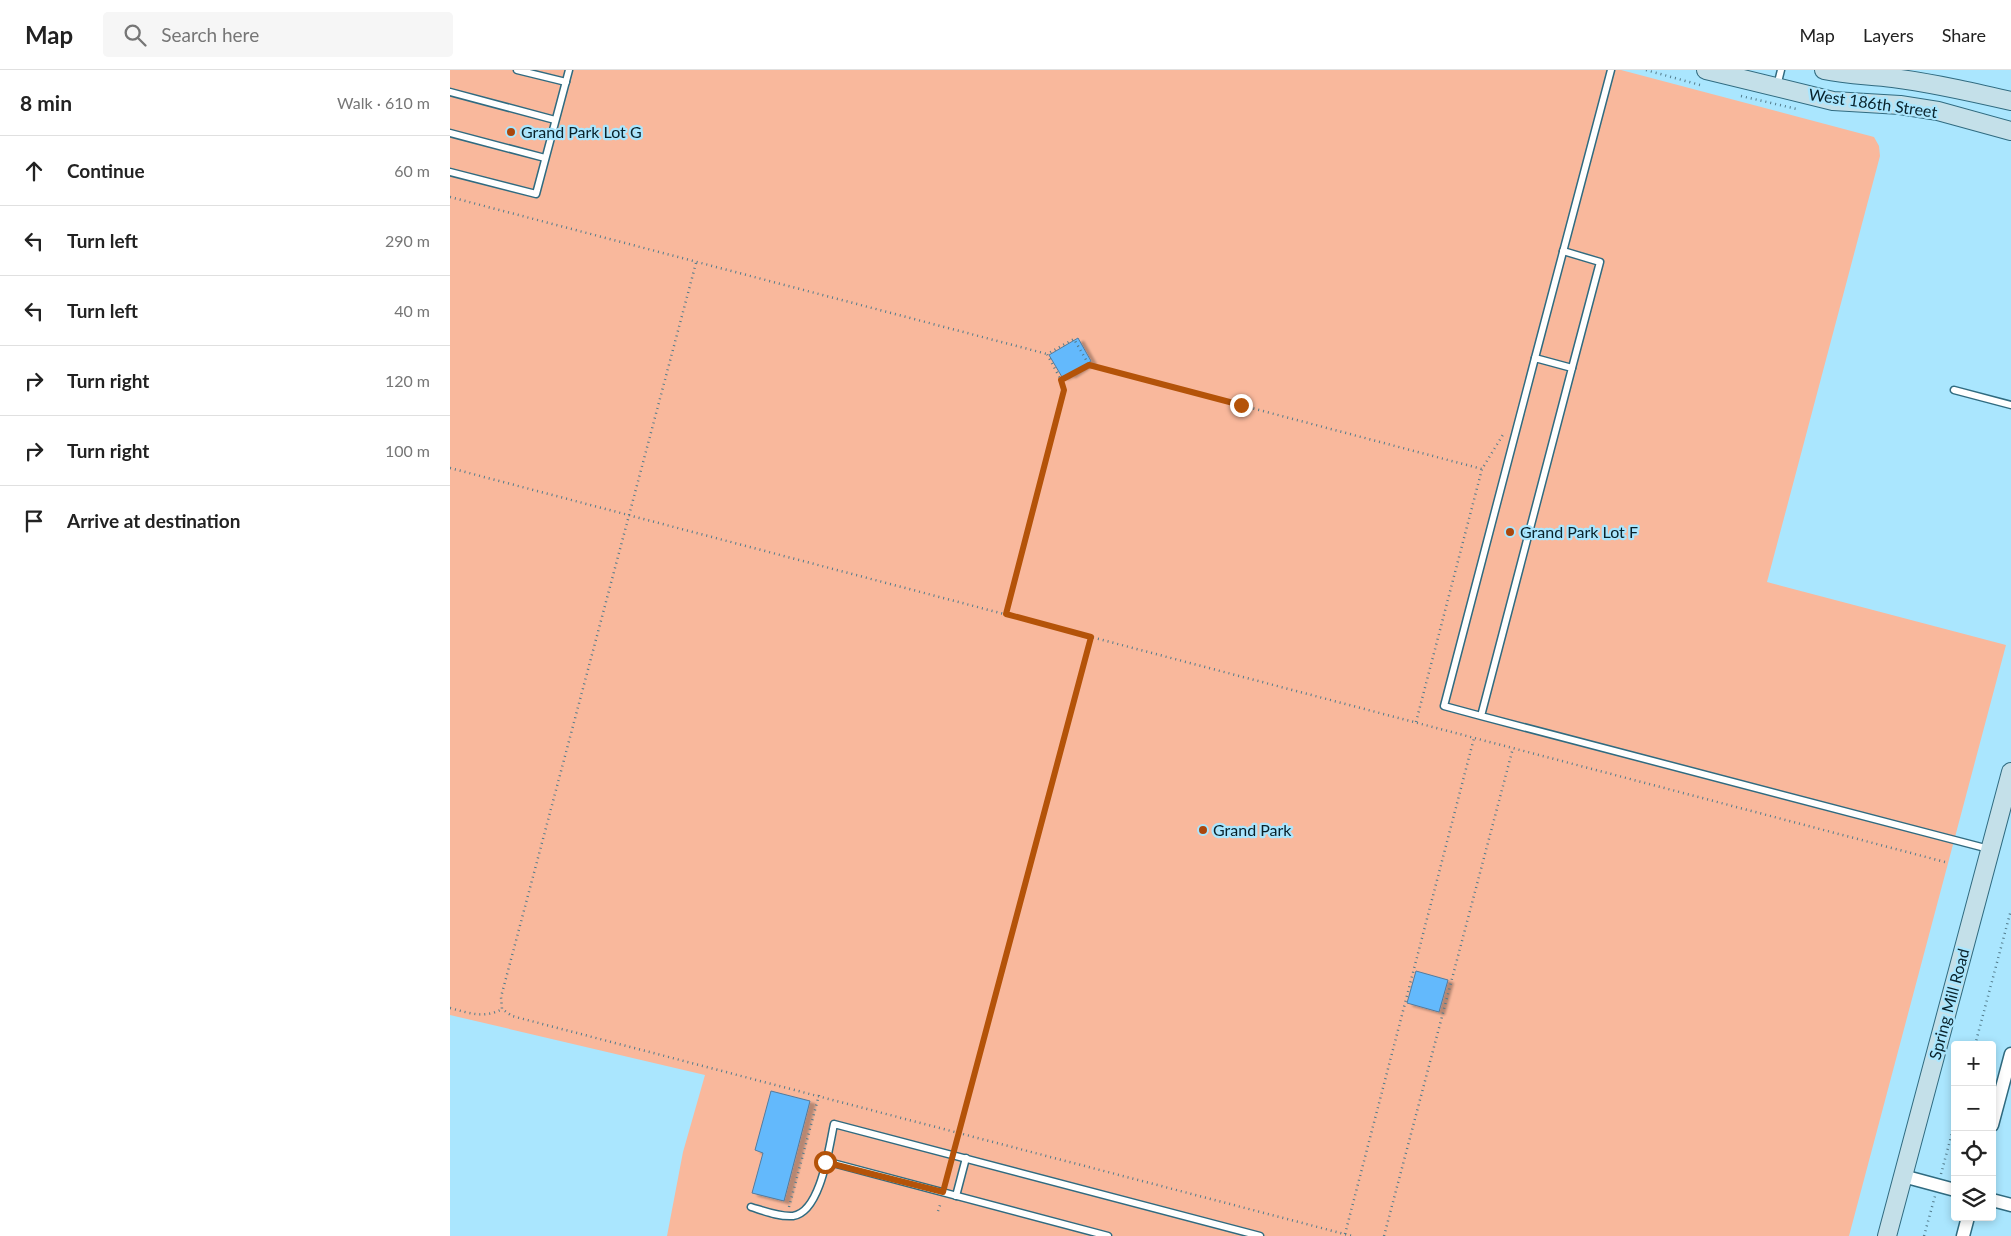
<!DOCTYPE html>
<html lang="en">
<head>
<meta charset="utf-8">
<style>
  body { margin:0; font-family:Lato,sans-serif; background:#f6f6f6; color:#222 }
  .controls { position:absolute; right:15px; bottom:15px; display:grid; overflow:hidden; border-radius:5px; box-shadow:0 2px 8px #0003 }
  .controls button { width:45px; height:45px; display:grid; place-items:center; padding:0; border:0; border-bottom:1px solid #e0e0e0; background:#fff; color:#222; font:25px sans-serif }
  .stop { position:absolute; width:15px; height:15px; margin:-11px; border:4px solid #b45309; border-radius:50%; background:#fff }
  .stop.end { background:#b45309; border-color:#fff; box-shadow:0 1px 5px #0008 }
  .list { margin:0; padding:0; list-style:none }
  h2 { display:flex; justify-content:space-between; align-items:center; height:65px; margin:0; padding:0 20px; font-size:21px }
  h2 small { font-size:16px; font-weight:400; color:#767676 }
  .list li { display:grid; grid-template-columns:32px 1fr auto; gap:15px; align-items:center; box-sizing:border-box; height:70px; padding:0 20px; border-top:1px solid #e0e0e0 }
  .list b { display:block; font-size:19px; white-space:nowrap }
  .list em { font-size:16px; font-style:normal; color:#767676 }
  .icon { flex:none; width:28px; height:28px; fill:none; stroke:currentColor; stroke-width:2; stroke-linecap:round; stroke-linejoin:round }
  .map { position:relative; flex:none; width:1561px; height:1166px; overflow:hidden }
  header { display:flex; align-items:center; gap:30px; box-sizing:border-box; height:70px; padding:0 25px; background:#fff; border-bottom:1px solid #e0e0e0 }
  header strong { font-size:24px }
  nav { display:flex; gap:28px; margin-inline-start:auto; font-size:18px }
  .search { width:350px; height:45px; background:#f6f6f6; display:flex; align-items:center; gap:12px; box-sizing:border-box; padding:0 18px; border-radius:5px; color:#767676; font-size:19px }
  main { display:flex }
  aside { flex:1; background:#fff }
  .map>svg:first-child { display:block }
</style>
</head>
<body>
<header>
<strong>Map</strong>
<div class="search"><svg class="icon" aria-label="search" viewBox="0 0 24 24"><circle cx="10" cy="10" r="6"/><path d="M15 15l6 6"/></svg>Search here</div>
<nav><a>Map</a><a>Layers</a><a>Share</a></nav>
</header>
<main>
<aside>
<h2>8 min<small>Walk · 610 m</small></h2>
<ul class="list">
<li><svg class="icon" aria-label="ahead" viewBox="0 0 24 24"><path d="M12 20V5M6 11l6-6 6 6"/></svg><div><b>Continue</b></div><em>60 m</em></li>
<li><svg class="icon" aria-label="left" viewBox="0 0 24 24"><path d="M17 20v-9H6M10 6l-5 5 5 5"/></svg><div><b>Turn left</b></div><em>290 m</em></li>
<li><svg class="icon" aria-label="left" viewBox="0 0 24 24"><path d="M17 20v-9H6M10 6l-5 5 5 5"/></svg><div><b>Turn left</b></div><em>40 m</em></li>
<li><svg class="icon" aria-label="right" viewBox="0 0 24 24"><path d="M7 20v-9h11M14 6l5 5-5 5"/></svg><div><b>Turn right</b></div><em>120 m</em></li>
<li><svg class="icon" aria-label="right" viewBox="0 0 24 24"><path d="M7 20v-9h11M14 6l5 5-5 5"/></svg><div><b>Turn right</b></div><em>100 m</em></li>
<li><svg class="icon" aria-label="arrive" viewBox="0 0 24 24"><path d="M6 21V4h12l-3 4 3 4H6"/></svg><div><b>Arrive at destination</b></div></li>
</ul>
</aside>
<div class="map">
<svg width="1561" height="1166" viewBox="0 0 1561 1166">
  <defs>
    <filter id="shadow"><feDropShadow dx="5.5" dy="3" stdDeviation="1" flood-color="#0004"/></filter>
  </defs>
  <rect width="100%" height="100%" fill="#aae6fe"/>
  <!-- green -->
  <polygon fill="#f9b89c" points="0,0 1171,0 1424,67 1429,76 1430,86 1317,512 1556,575 1399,1166 217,1166 233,1082 255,1005 0,945"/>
  <!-- building -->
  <g fill="#63b9fc" stroke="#537b9d" filter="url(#shadow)">
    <polygon points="628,268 641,291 620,305 619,304 612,307 599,285"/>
    <polygon points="966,901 998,910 989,942 957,933"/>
    <polygon points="321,1021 360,1031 334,1131 302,1123 313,1083 305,1080"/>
  </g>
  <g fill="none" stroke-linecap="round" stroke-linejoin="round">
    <!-- lane casing -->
    <g stroke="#306b80" stroke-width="9">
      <g id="lane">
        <polyline points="67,0 116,12"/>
        <polyline points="1327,16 1331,0"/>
        <polyline points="0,22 105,50"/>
        <polyline points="0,63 95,88"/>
        <polyline points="0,102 86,124 119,0"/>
        <polyline points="1113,181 1150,192 1122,298"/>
        <polyline points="1085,288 1161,0"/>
        <polyline points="1504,320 1561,335"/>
        <polyline points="1031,646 1122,298 1085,288 994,636 1031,646 1493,767 1539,779"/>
        <polyline points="375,1091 658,1166"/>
        <polyline points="506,1126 516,1088"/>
        <path d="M 301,1137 C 314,1141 329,1147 343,1146 C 371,1142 379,1077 384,1054 L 810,1166"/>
      </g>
    </g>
    <!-- street casing -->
    <g stroke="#306b80" stroke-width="15">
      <g id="street">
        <polyline points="1542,1055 1561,984"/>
        <polyline points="1453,1106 1505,1120"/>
        <polyline points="1542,1130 1561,1135"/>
        <polyline points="1513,1166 1518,1147"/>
      </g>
    </g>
    <!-- secondary casing -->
    <g stroke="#306b80" stroke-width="20">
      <g id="secondary">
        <polyline points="1256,0 1383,31 1450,35 1488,41 1561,61"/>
        <path d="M 1374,0 C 1397,5 1420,5 1443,8 C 1483,13 1522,22 1561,31"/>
        <polyline points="1437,1166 1561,702"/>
      </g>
    </g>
    <!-- path -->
    <g stroke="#527b8b" stroke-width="2.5" stroke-dasharray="1 4" stroke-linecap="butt">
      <polyline points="1196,0 1250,15"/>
      <polyline points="1291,26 1347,39"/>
      <polyline points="0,127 597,284"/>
      <polyline points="246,193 51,927 52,939 62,946 902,1166"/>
      <polyline points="639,295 1032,399"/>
      <polyline points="0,398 1495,792"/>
      <polyline points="556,544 614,320 611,310 597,284 624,269 639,295 611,310"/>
      <polyline points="966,652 1032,399 1054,363"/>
      <path d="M 0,938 C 19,943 34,949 52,939"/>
      <polyline points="1525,975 1561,840"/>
      <polyline points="505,1078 641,567"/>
      <polyline points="1491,1104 1505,1052"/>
      <polyline points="495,1114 501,1093"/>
      <polyline points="339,1137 369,1025"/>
      <polyline points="488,1141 491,1132"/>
      <polyline points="895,1164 1024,668"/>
      <polyline points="934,1166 1063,678"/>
      <polyline points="1474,1166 1485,1126"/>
    </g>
    <!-- lane -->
    <use href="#lane" stroke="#fff" stroke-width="6"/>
    <!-- street -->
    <use href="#street" stroke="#fff" stroke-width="12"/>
    <!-- secondary -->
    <use href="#secondary" stroke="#c4e0e9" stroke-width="18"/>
  </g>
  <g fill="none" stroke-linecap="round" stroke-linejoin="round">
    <!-- route -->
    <polyline stroke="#b45309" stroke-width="6" points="375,1092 493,1122 641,567 556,544 614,320 611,310 639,295 791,335"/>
  </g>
  <!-- markers -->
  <g fill="#a9460d" stroke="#aae6fe" stroke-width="2">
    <circle cx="61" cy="62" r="5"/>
    <circle cx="1060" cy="462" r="5"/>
    <circle cx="753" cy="760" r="5"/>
  </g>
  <g text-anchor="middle" stroke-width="4.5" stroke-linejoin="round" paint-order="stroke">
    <!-- street labels -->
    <g font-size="16" fill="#09222b" stroke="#aae6fe">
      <text transform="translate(1423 33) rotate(8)" y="6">West 186th Street</text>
      <text transform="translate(1499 934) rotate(-75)" y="6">Spring Mill Road</text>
    </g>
    <!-- poi labels -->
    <g font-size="16" fill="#09222b" stroke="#aae6fe" text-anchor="start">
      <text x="71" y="68">Grand Park Lot G</text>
      <text x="1070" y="468">Grand Park Lot F</text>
      <text x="763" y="766">Grand Park</text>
    </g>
  </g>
</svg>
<div class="controls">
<button>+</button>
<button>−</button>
<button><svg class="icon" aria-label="locate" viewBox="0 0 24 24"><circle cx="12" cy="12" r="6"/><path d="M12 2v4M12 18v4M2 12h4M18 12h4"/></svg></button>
<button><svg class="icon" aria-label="layers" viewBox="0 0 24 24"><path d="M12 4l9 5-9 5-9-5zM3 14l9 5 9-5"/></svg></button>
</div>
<div class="stop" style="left:375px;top:1092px"></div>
<div class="stop end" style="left:791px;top:335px"></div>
</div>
</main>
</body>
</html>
